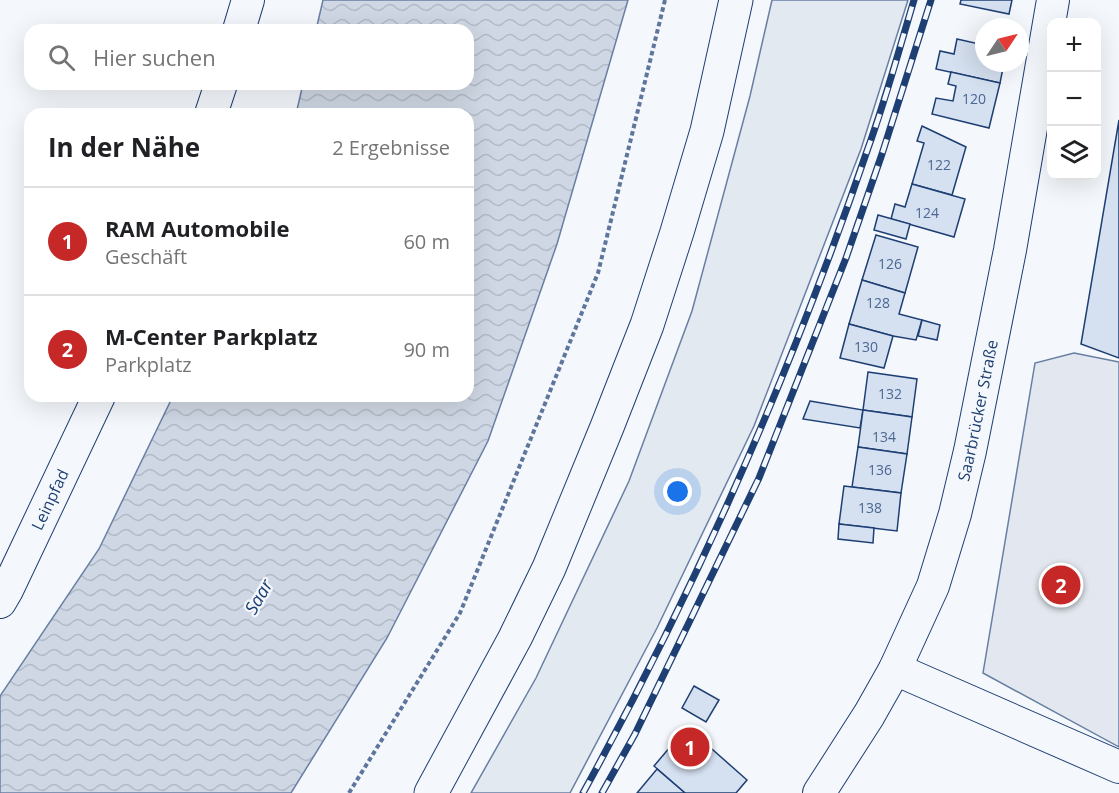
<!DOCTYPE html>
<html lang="de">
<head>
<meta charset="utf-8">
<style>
  body { margin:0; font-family:"Open Sans",sans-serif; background:#f6f6f6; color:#202124 }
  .controls { position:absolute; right:18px; top:18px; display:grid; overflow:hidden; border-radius:12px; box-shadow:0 6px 24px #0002 }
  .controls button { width:54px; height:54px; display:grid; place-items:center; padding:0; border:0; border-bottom:2px solid #e0e0e0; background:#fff; color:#202124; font:30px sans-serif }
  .compass { position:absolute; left:975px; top:18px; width:54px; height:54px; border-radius:50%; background:#fff; box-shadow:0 6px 24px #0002; rotate:55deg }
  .you { position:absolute; left:678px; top:492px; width:21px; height:21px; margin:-15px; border:4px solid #fff; border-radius:50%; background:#1a73e8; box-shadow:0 0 0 9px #1a73e833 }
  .badge { display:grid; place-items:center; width:39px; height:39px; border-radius:50%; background:#c62828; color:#fff; font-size:20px; font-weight:700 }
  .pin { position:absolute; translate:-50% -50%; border:3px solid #fff; box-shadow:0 2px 6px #0006 }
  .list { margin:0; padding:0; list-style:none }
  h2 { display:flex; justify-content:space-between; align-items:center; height:78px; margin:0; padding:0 24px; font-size:26px }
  h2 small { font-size:20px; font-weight:400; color:#757577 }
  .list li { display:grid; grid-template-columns:39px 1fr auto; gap:18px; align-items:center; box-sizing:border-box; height:108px; padding:0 24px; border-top:2px solid #e0e0e0 }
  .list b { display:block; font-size:22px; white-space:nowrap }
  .list p { margin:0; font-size:20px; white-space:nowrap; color:#757577 }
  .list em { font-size:20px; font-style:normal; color:#757577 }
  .icon { flex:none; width:33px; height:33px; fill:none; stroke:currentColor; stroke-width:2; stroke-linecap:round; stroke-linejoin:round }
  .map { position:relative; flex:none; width:1119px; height:793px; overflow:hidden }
  .search { position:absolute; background:#fff; box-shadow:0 6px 24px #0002; left:24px; top:24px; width:450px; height:66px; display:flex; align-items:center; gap:15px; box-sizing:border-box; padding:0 21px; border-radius:18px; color:#757577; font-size:22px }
  .panel { position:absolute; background:#fff; box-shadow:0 6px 24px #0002; left:24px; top:108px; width:450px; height:294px; border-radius:18px }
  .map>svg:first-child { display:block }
</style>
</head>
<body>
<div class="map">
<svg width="1119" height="793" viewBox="0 0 1119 793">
  <defs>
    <pattern id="water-waves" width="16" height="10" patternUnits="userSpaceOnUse" patternTransform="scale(1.5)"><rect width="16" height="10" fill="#cfd7e4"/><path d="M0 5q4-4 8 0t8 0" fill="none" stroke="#b1bac7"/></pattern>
  </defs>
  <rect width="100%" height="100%" fill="#f4f7fb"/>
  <!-- grass -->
  <polygon fill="#e3e9f0" stroke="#687fa3" stroke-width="1.5" points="772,0 908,0 861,149 754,426 657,628 570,793 471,793 536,678 629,481 692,311 750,96"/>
  <!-- parking -->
  <polygon fill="#e3e8f0" stroke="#687fa3" stroke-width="1.5" points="1074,353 1119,362 1119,747 983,673 1035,363"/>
  <!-- water -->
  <polygon fill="url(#water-waves)" stroke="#687fa3" stroke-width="1.5" points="323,0 628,0 557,244 488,441 387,638 291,793 0,793 0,696 99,549 173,396 468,396 468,114 296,114 303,84 468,84 468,30 316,30"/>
  <!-- building -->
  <g fill="#d5e0f0" stroke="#1d3f73" stroke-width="1.5">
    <polygon points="961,0 1012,0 1009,14 960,4"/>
    <polygon points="957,39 984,45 984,63 1004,63 1000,83 936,69 940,51 954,54"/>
    <polygon points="951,72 1000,83 989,128 932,114 936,98 953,101 956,86 948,84"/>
    <polygon points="1119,120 1119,358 1081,344"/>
    <polygon points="922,126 966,147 952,195 912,184 924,143 917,141"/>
    <polygon points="912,184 965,199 954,237 891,219 895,204 905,207"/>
    <polygon points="878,215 910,224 906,239 874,230"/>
    <polygon points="876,235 918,247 905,293 862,280"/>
    <polygon points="862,280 905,293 899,314 922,320 916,340 893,336 849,324"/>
    <polygon points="922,320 940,325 937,340 918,336"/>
    <polygon points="849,324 893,336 884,368 840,358"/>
    <polygon points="868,372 917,379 912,417 863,410"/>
    <polygon points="810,401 863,410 860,428 803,419"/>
    <polygon points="863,410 912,417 907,454 858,447"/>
    <polygon points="858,447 907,454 901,493 852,487"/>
    <polygon points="844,486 901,493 897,531 839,524"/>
    <polygon points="839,524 874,528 873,543 838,539"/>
    <polygon points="694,686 719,700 706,722 682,708"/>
    <polygon points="687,727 747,780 736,793 685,793 654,766"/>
    <polygon points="657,769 685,793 637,793"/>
  </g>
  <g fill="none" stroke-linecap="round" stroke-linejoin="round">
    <!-- minor casing -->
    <g stroke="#1d3f73" stroke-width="34">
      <g id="minor">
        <polyline points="239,30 248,0"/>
        <polyline points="211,114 221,84"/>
        <path id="s1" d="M 0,602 L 7,590 L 99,396"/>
        <polyline points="895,669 1119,767"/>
        <path id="s2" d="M 819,793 L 869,715 L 895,669 L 933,586 L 955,514 L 970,451 L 1010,250 L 1053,0"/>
      </g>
    </g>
    <!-- major casing -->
    <g stroke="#1d3f73" stroke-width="35">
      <polyline id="major" points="431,793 515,638 549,568 607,427 647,325 677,232 707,131 736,0"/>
    </g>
    <!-- path -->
    <polyline stroke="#5e769c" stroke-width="4" stroke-dasharray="4.5 3" stroke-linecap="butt" points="349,793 460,613 598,273 665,0"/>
    <!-- minor -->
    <use href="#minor" stroke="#f4f7fb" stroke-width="32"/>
    <!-- major -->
    <use href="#major" stroke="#f4f7fb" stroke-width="33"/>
    <!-- rail casing -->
    <g stroke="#1d3f73" stroke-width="7">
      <g id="rail">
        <path d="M 583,793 C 696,588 791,373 867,151 C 885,102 899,50 914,0"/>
        <polyline points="602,793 635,734 759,478 846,258 882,154 931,0"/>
      </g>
    </g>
    <!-- rail -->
    <use href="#rail" stroke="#f4f7fb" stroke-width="4.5" stroke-dasharray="14" stroke-linecap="butt"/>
  </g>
  <g text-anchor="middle" stroke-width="4.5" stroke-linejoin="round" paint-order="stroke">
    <!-- number labels -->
    <g font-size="14" fill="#4b6792">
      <text x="974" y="104">120</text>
      <text x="939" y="170">122</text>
      <text x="927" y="218">124</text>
      <text x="890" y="269">126</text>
      <text x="878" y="308">128</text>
      <text x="866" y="352">130</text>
      <text x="890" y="399">132</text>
      <text x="884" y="442">134</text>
      <text x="880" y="475">136</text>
      <text x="870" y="513">138</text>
    </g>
    <!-- street labels -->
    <g font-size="16" fill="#1d3f73" stroke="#f4f7fb">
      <text dy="6" stroke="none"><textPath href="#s2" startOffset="418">Saarbrücker Straße</textPath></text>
      <text dy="6" stroke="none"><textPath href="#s1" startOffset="114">Leinpfad</textPath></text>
    </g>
    <!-- water labels -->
    <g font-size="18" font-style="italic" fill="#1d3f73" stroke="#f4f7fb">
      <text transform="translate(259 597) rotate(-60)" y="6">Saar</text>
    </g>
  </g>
</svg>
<div class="controls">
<button>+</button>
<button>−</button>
<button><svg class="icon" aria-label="layers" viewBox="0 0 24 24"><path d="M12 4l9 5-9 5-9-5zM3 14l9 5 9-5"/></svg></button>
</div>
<svg class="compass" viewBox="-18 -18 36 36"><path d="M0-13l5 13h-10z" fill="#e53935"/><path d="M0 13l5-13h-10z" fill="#757577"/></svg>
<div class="you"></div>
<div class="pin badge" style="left:690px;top:747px">1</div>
<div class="pin badge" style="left:1061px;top:585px">2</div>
<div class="search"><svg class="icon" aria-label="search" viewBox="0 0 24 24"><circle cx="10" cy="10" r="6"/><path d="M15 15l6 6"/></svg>Hier suchen</div>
<section class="panel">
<h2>In der Nähe<small>2 Ergebnisse</small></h2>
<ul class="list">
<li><span class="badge">1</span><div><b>RAM Automobile</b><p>Geschäft</p></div><em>60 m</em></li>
<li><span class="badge">2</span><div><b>M-Center Parkplatz</b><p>Parkplatz</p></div><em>90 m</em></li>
</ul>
</section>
</div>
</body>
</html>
